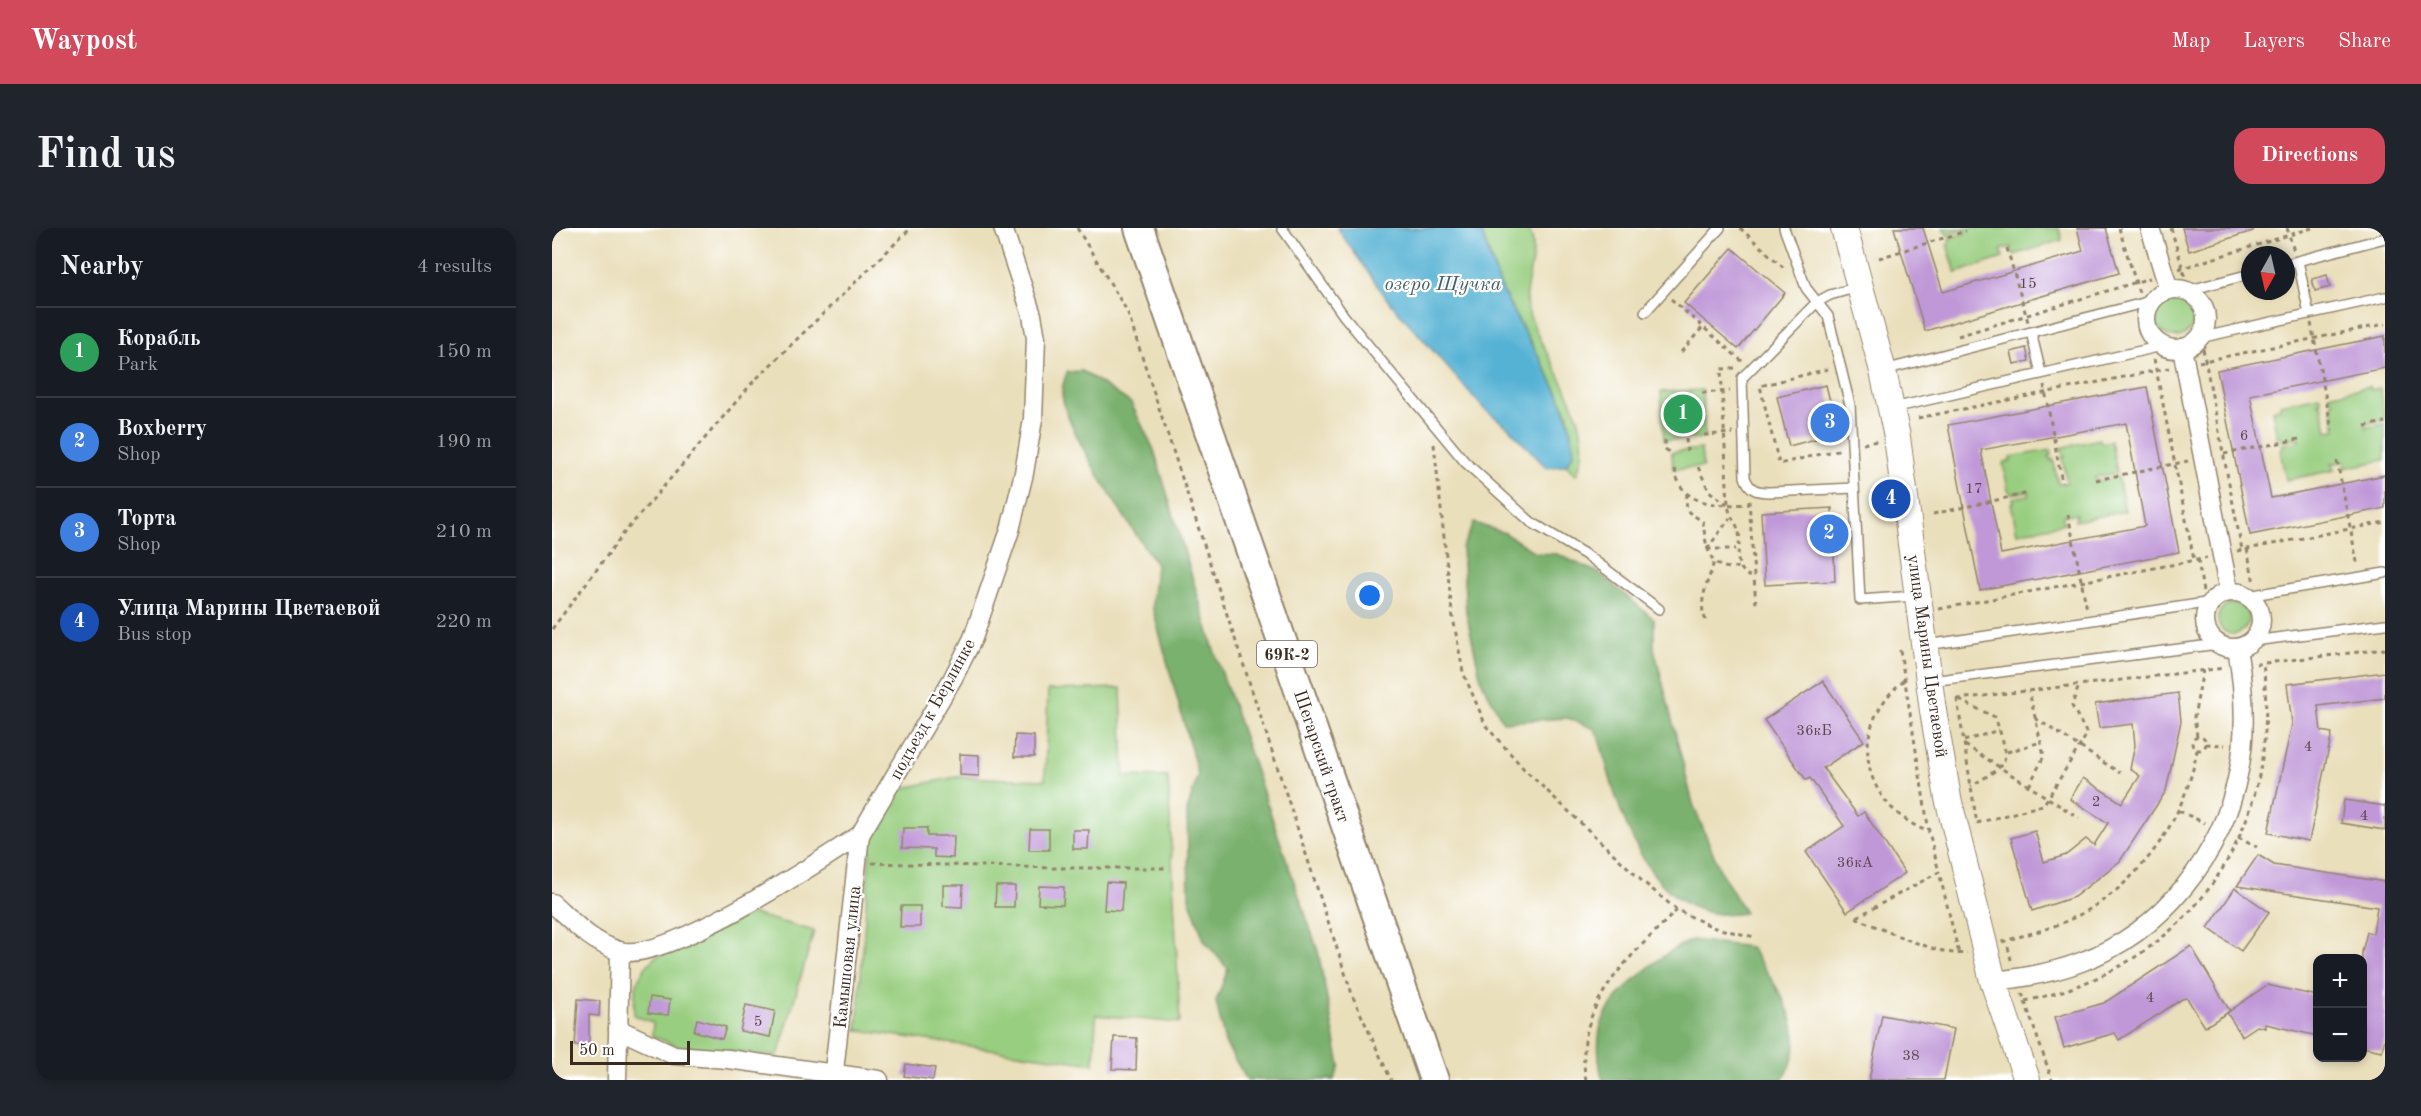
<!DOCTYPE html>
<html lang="en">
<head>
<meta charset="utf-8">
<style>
  body { margin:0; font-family:"Old Standard TT",serif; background:#20242c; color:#f1f3f6 }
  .controls { position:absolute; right:18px; bottom:18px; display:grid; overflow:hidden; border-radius:12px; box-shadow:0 3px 9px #0003 }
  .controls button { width:54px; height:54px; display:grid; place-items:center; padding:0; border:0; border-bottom:2px solid #363941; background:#171b24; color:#f1f3f6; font:30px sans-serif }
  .compass { position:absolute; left:1689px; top:18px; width:54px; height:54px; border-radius:50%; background:#171b24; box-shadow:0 3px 9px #0003; rotate:188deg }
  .scale { position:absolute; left:18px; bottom:15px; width:120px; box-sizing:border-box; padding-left:6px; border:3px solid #3b2a1e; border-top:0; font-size:16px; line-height:21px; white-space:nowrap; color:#3b2a1e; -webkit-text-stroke:4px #fff; paint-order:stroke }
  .you { position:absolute; left:818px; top:368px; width:21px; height:21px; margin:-15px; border:4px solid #fff; border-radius:50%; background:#1a73e8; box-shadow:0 0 0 9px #1a73e833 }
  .badge { display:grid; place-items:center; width:39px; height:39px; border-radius:50%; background:#d1495b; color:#fff; font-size:20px; font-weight:700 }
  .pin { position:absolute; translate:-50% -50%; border:3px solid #fff; box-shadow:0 2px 6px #0006 }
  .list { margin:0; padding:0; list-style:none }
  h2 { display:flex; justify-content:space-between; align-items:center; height:78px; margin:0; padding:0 24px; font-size:26px }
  h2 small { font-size:20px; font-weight:400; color:#9ea1a6 }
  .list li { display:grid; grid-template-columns:39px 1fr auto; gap:18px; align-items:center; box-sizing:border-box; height:90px; padding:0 24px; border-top:2px solid #363941 }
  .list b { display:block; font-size:22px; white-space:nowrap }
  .list p { margin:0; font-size:20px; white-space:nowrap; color:#9ea1a6 }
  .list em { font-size:20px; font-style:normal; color:#9ea1a6 }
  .map { position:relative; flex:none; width:1833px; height:852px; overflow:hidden; border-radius:18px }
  header { display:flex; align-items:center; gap:36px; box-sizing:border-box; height:84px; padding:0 30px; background:#d1495b; color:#fff }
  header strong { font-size:28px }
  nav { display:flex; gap:33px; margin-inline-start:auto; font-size:21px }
  .intro { display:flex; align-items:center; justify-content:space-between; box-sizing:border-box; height:144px; padding:0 36px }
  h1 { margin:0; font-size:42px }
  .button { padding:15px 27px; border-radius:18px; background:#d1495b; color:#fff; font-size:21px; font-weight:700 }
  main { display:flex; gap:36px; padding:0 36px }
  aside { flex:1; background:#171b24; border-radius:18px; box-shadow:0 3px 9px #0003 }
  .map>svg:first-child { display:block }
</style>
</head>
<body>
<header>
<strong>Waypost</strong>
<nav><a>Map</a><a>Layers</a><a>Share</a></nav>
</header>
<div class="intro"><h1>Find us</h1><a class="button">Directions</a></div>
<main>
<aside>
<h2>Nearby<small>4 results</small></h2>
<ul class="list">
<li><span class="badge" style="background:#2e9e5b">1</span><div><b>Корабль</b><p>Park</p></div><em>150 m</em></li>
<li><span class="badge" style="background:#3f7fe0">2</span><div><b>Boxberry</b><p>Shop</p></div><em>190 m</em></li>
<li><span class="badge" style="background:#3f7fe0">3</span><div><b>Торта</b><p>Shop</p></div><em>210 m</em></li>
<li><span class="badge" style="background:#1a4fb4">4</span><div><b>Улица Марины Цветаевой</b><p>Bus stop</p></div><em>220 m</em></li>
</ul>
</aside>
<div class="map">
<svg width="1833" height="852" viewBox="0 0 1833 852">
  <rect width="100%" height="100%" fill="#fff"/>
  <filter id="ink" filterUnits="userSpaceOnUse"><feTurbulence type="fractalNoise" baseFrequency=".0167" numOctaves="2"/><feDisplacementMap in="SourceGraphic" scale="12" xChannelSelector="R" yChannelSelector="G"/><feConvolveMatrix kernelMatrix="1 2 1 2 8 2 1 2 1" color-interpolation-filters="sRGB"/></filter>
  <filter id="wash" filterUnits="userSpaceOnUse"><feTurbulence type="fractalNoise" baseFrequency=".008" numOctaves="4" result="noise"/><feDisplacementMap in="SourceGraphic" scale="24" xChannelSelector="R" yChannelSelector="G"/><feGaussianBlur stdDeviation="1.35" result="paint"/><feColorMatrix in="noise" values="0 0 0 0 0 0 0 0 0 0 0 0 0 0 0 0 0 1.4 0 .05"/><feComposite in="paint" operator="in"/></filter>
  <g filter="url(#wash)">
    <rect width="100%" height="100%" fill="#eadfbb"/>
    <!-- green -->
    <g fill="#98ce7f" stroke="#6a7c4e" stroke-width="1.5">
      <path d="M 928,0 L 976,0 C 989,24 973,47 974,72 C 974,80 979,91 982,98 C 1000,143 1048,198 1024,247 L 1014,237 L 1022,225 L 1016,187 L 996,145 L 950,62 Z"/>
      <polygon points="1391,0 1507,0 1510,12 1462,27 1459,19 1449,22 1451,30 1404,45 1395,16 1398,15 1397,10 1414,5 1413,1 1396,7"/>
      <circle cx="1623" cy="90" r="19"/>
      <polygon points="1818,158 1819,162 1828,160 1833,192 1813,196 1814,200 1833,196 1833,232 1792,240 1793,233 1779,236 1783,242 1734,252 1728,222 1731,221 1730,217 1747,213 1746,209 1729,213 1728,208 1725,209 1720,182 1728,180 1728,176 1768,168 1769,174 1766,175 1770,178 1775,203 1784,202 1779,176 1782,175 1777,167"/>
      <polygon points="1150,162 1153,210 1112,212 1109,164"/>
      <polygon points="1548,211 1549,215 1559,213 1565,245 1543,249 1544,253 1566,249 1573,283 1523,293 1524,286 1512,287 1510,290 1513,295 1465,305 1459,275 1462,274 1461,270 1477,267 1477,263 1460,266 1456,262 1451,235 1459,233 1458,229 1499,222 1500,227 1497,228 1498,232 1501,231 1506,256 1515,255 1510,229 1513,229 1508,220"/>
      <polygon points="1149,221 1151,239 1121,241 1120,224"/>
      <circle cx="1681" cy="391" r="15"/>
      <polygon points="569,460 572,548 616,549 628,795 544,787 542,836 305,802 319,607 347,561 404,549 493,552 496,462"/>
      <path d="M 201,686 L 262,703 L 226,828 L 125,818 L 100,808 L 101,795 L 82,787 C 82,762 83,748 102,730 Z"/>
    </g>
    <!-- forest -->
    <g fill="#7ab16e" stroke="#5a6e46" stroke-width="1.5">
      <path d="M 530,143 L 579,175 L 602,222 L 662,422 L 766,723 L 788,838 L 782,852 L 695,852 L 673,815 L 664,773 L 676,741 L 652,712 L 637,670 L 635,583 L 646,547 L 600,378 L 604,336 C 582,304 508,197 510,162 C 511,156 513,150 515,144 Z"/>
      <path d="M 922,295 L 953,305 L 984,325 L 1005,326 L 1047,345 L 1102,391 L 1102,420 L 1141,576 L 1168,642 L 1193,685 C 1120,697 1086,632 1065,572 C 1056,548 1053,524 1043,501 L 1016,490 L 951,494 L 929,452 L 914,384 L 910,320 Z"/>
      <path d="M 1140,712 L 1198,719 C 1224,758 1264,807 1230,852 L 1051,852 C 1046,837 1044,807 1051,792 C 1064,763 1111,724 1140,712 Z"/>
    </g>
    <!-- water -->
    <path fill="#56b2d4" stroke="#486e79" stroke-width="1.5" d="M 785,0 L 928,0 C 935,20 941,42 950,61 C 974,117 1018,163 1022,225 L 1014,237 L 995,240 L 956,199 L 932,181 L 861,100 L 835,71 Z"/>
    <g id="blocks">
      <!-- building -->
      <g fill="#c098d8" fill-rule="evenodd">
        <polygon points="1342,0 1371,0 1391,64 1531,23 1525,0 1554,0 1567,45 1373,103"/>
        <polygon points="1630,0 1701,0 1701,3 1637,23"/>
        <polygon points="1180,20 1233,65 1186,121 1132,75"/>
        <polygon points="1775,47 1778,59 1763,63 1760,51"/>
        <polygon points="1833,108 1833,140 1698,167 1719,270 1833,247 1833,280 1698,307 1665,142"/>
        <polygon points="1474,120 1477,133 1462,136 1459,124"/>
        <polygon points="1274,157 1286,205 1237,218 1225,169"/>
        <path d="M 1595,159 L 1627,324 L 1428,362 L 1396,197 ZM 1574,195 L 1593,298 L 1449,326 L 1429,222 Z"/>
        <polygon points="1280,280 1283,353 1213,357 1209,284"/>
        <polygon points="1833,444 1833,470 1766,478 1769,503 1780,505 1757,613 1716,605 1740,496 1735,456"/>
        <polygon points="1271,453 1312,513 1271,540 1306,588 1312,584 1353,645 1295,684 1254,624 1292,598 1258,550 1254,552 1212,492"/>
        <polygon points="1626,465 1629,493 1614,563 1568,633 1522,669 1480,683 1459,610 1483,603 1492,634 1514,627 1534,611 1542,617 1556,595 1518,571 1531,550 1570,575 1588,548 1578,541 1583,517 1581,496 1547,500 1543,476"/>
        <polygon points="463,507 482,508 482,529 462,529"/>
        <polygon points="408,526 427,527 427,548 408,547"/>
        <polygon points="1792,572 1833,578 1833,602 1789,595"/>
        <polygon points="351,600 375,600 375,608 402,608 401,630 382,629 382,621 350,620"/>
        <polygon points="478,601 497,601 497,622 477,622"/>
        <polygon points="521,602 537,602 536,621 521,621"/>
        <polygon points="1706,627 1722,637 1833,654 1833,811 1830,823 1810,819 1810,724 1815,704 1821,705 1825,679 1685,658"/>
        <polygon points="554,654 571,655 569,683 552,682"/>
        <polygon points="391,657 411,657 410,679 391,678"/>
        <polygon points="444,658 463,658 462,679 443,679"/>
        <polygon points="487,658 512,659 511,677 486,676"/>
        <polygon points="1683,660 1717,684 1689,723 1656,700"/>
        <polygon points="349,678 368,678 368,699 348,699"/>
        <polygon points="1639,718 1678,783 1653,799 1635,770 1630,771 1567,812 1563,805 1512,820 1503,789 1552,775"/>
        <polygon points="1715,757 1766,768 1766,808 1713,796 1713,800 1705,798 1690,808 1675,785"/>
        <polygon points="98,769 118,772 116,787 96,785"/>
        <polygon points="26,771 48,773 47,788 37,787 37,818 23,818"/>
        <polygon points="194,777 223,783 218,809 188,803"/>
        <polygon points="1330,787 1402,801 1392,852 1317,852"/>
        <polygon points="145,791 174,799 170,811 142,803"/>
        <polygon points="562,809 585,810 584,842 560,841"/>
        <polygon points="354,836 383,840 381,852 352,848"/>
      </g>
    </g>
  </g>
  <g filter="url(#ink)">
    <use href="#blocks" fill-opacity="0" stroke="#92846c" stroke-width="1.5"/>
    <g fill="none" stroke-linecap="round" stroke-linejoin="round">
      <!-- lane casing -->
      <g stroke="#92846c" stroke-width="12">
        <g id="lane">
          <polyline points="730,0 792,88 913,234 979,294 1039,330 1107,381"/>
          <polyline points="1232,0 1254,60 1276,88 1298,177 1308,372 1363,368"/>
          <polyline points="1746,33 1757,86"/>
          <polyline points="1734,36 1833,10"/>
          <polyline points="1634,63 1698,46"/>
          <polyline points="1093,84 1168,0"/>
          <polyline points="1479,104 1489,145"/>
          <polyline points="1647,110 1833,69"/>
          <polyline points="1332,142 1599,73"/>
          <polyline points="1341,180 1610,118"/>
          <path d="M 1302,260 L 1217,264 C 1205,264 1197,262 1193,249 L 1190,150 L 1265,74 L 1278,67 L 1306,59"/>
          <polyline points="1695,368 1833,345"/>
          <polyline points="1701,413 1833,396"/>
          <polyline points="1375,417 1660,374"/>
          <polyline points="1379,453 1666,416"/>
        </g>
      </g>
      <!-- street casing -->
      <g stroke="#92846c" stroke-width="21">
        <g id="street">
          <polyline points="1598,0 1617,62"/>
          <circle cx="1624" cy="91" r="30"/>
          <polyline points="1630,120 1677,364"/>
          <circle cx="1681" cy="392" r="28"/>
          <path d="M 0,675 C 21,694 39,714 67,723 C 112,736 265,635 308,607"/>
          <path d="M 1441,753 C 1471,750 1501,745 1529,734 C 1610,704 1671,627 1687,542 C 1695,502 1692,460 1685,420"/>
          <polyline points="66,801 122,827 176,831 327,852"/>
          <polyline points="65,852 68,723"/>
          <polyline points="281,852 308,607 401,450 421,410 458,302 472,245 481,191 484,110 480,87 451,0"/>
        </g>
      </g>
      <!-- secondary casing -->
      <g stroke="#92846c" stroke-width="28">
        <polyline id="secondary" points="1292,0 1331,143 1345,209 1381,483 1396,570 1441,753 1475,852"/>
      </g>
      <!-- primary casing -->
      <g stroke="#92846c" stroke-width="32">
        <polyline id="primary" points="587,0 882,852"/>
      </g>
      <!-- path -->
      <g stroke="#92846c" stroke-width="3" stroke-dasharray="4.5 4.5" stroke-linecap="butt">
        <polyline points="525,0 575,83 801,769 839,852"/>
        <polyline points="1188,0 1233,41"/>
        <polyline points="1567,0 1587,65"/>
        <polyline points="1619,0 1634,52"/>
        <polyline points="1735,0 1742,23"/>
        <polyline points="1455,20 1476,94"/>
        <polyline points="1327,30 1414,3"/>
        <polyline points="1627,41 1760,0"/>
        <polyline points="1119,71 1191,134"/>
        <polyline points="1759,95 1780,202"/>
        <polyline points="1406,108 1598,50"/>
        <polyline points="1651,121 1690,322"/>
        <polyline points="1129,124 1151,99"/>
        <polyline points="1602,131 1642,332"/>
        <polyline points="1647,134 1833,96"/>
        <path d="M 1183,140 L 1169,141 L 1176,277 C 1178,290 1185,295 1187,304 C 1190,322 1178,335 1197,348 L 1202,348"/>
        <polyline points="1276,141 1208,158 1227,236 1290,221"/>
        <polyline points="1492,157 1510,255"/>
        <polyline points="1150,165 1178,163"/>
        <polyline points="1366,190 1617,140"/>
        <polyline points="1813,198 1833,194"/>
        <polyline points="1152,207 1181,205"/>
        <polyline points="1134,211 1135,223"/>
        <polyline points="1113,212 1113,221 1120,226"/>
        <polyline points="882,216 900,384 911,444 934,498 972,541 1089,652 1125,682 1163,700 1203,709"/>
        <polyline points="1311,216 1325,213"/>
        <polyline points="1672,226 1747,211"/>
        <polyline points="1785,233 1806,339"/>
        <polyline points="1146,239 1157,263 1175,276"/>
        <path d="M 1123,241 C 1128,279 1167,278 1197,276"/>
        <polyline points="1544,252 1636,233"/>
        <path d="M 1135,265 C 1133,289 1136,282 1151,294 C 1154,317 1156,345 1187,339"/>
        <polyline points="1197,272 1204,378"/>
        <polyline points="1381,286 1477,265"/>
        <polyline points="1516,286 1535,382"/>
        <polyline points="1155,321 1178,290"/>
        <polyline points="1155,321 1184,321"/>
        <polyline points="1695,321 1702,355"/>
        <polyline points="1685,323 1833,294"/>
        <polyline points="1646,332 1651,364"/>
        <polyline points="1387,381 1655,330"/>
        <path d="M 1154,392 C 1144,375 1158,351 1162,333"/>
        <polyline points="0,401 72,305 201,154 359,0"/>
        <polyline points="1348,422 1377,604 1387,644"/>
        <polyline points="1704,436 1833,421"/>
        <path d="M 1352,452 C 1294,500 1308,577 1377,604"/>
        <polyline points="1405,471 1673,440"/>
        <polyline points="1405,471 1425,596"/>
        <path d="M 1407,472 L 1443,489 C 1458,534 1461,533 1419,558"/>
        <polyline points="1483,490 1568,545"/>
        <circle cx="1647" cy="515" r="7"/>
        <polyline points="1645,508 1642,489 1651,442"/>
        <polyline points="1412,513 1447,502"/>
        <polyline points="1654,516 1673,517"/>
        <polyline points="1413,517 1527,590"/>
        <polyline points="1455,524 1489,514"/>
        <polyline points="1477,558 1492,528 1477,463"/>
        <polyline points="1627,583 1653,595"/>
        <polyline points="1425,595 1491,577 1496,570 1535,506 1520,478 1527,457"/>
        <polyline points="1686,610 1705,619"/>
        <polyline points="320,635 500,640 615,640"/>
        <polyline points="1305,689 1387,644 1407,726"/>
        <path d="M 1304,690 C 1328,700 1392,730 1415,725"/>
        <path d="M 1450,714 C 1471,707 1492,703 1512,694 C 1582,665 1633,595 1645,522"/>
        <polyline points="1456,719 1460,736"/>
        <polyline points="1470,765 1500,852"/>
        <path d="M 1473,773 C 1639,738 1731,603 1711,435"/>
        <path d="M 1034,852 C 1020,777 1077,730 1125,682"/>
      </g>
      <!-- lane -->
      <use href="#lane" stroke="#fff" stroke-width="9"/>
      <!-- street -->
      <use href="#street" stroke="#fff" stroke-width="18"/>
      <!-- secondary -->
      <use href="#secondary" stroke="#fff" stroke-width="26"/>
      <!-- primary -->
      <use href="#primary" stroke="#fff" stroke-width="28"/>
    </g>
  </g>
  <g text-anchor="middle" stroke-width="4.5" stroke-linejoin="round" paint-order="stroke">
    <!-- number labels -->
    <g font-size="15" fill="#5c464c">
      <text x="1476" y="60">15</text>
      <text x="1692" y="212">6</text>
      <text x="1422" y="265">17</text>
      <text x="1262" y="507">36кБ</text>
      <text x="1756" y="523">4</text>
      <text x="1544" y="578">2</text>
      <text x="1812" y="592">4</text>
      <text x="1303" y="639">36кА</text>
      <text x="1598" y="774">4</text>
      <text x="206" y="798">5</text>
      <text x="1359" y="832">38</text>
    </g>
    <!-- shield labels -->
    <rect fill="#fff" stroke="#766a62" stroke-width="1.5" x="705" y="413" width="60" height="26" rx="4.5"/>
    <g font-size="16" font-weight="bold" fill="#3b2a1e">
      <text x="735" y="432">69К-2</text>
    </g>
    <!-- street labels -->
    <g font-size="18" fill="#3b2a1e" stroke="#fff">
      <text transform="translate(1376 428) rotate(82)" y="6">улица Марины Цветаевой</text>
      <text transform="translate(380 481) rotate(-61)" y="6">подъезд к Берлинке</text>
      <text transform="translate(770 528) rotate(71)" y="6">Шегарский тракт</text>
      <text transform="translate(295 729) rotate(-84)" y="6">Камышовая улица</text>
    </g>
    <!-- water labels -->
    <g font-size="20" font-style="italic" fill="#466067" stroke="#fff">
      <text x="891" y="62">озеро Щучка</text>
    </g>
  </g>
</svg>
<div class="controls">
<button>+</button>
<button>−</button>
</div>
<svg class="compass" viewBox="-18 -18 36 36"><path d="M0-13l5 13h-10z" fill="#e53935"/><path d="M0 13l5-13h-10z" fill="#9ea1a6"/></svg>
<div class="scale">50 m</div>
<div class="you"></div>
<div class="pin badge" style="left:1131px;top:186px;background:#2e9e5b">1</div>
<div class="pin badge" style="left:1277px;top:306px;background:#3f7fe0">2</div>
<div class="pin badge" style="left:1278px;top:195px;background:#3f7fe0">3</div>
<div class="pin badge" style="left:1339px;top:271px;background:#1a4fb4">4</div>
</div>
</main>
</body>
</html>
